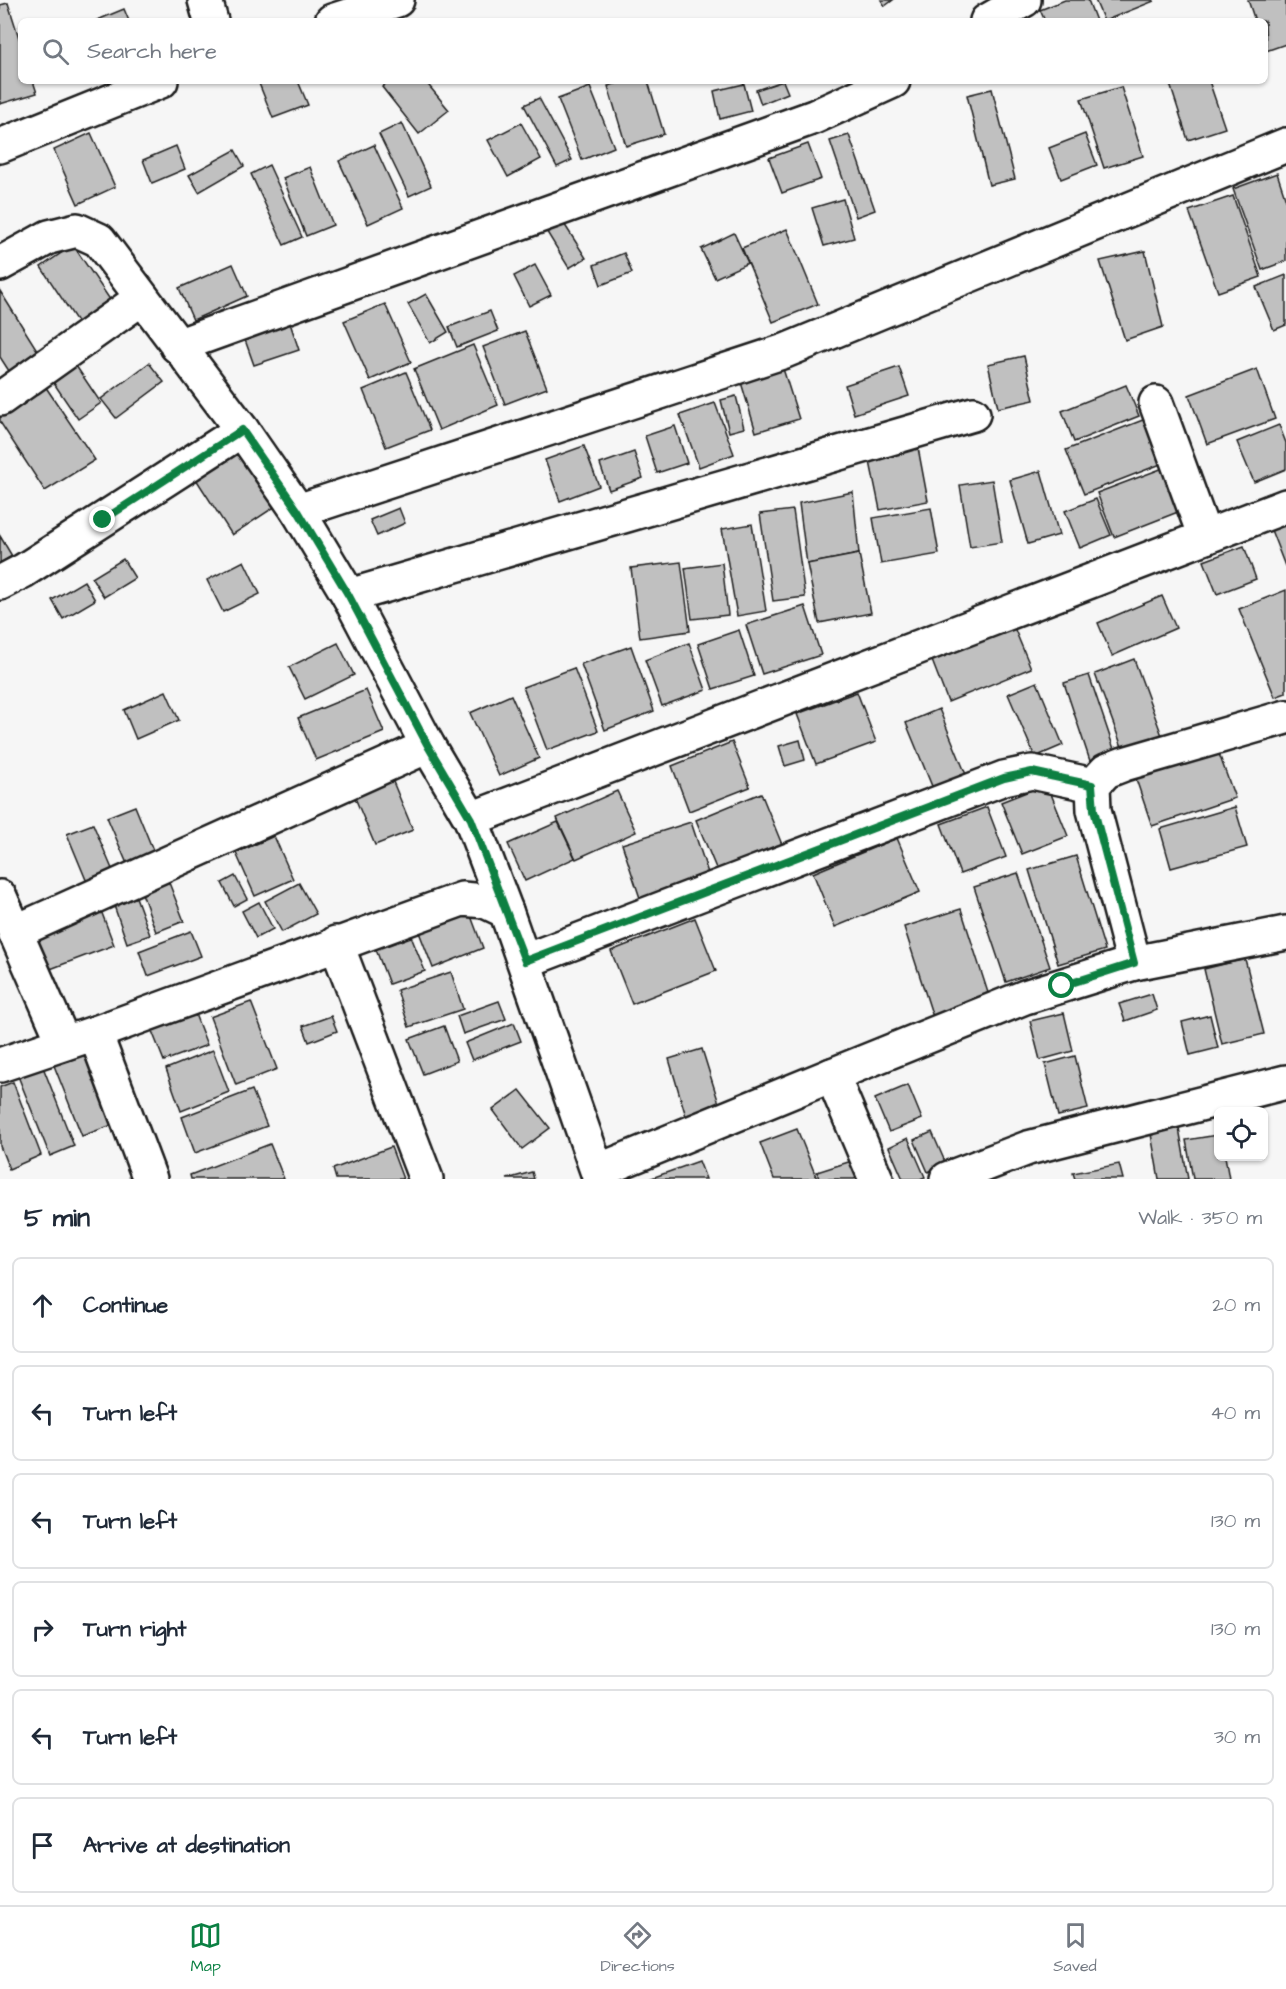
<!DOCTYPE html>
<html lang="en">
<head>
<meta charset="utf-8">
<style>
  body { margin:0; font-family:"Architects Daughter",sans-serif; background:#f2f2f3; color:#1f2937 }
  .controls { position:absolute; right:18px; bottom:18px; display:grid; overflow:hidden; border-radius:9px; box-shadow:0 2px 4px #0004 }
  .controls button { width:54px; height:54px; display:grid; place-items:center; padding:0; border:0; border-bottom:2px solid #e0e1e3; background:#fff; color:#1f2937; font:30px sans-serif }
  .stop { position:absolute; width:18px; height:18px; margin:-14px; border:4px solid #0b8043; border-radius:50%; background:#fff }
  .stop.end { background:#0b8043; border-color:#fff; box-shadow:0 2px 6px #0008 }
  .list { margin:0; padding:0; list-style:none }
  h2 { display:flex; justify-content:space-between; align-items:center; height:78px; margin:0; padding:0 24px; font-size:26px }
  h2 small { font-size:20px; font-weight:400; color:#747a83 }
  .list li { display:grid; grid-template-columns:39px 1fr auto; gap:18px; align-items:center; box-sizing:border-box; height:96px; margin:0 12px 12px; padding:0 12px; border:2px solid #e0e1e3; border-radius:9px }
  .list b { display:block; font-size:22px; white-space:nowrap }
  .list em { font-size:20px; font-style:normal; color:#747a83 }
  .icon { flex:none; width:33px; height:33px; fill:none; stroke:currentColor; stroke-width:2; stroke-linecap:round; stroke-linejoin:round }
  .map { position:relative; flex:none; width:1286px; height:1179px; overflow:hidden }
  .search { position:absolute; background:#fff; box-shadow:0 2px 4px #0004; left:18px; right:18px; top:18px; height:66px; display:flex; align-items:center; gap:15px; box-sizing:border-box; padding:0 21px; border-radius:9px; color:#747a83; font-size:22px }
  .sheet { height:726px; background:#fff }
  nav { display:flex; justify-content:space-around; align-items:center; box-sizing:border-box; height:84px; border-top:2px solid #e0e1e3; background:#fff; font-size:16px; color:#747a83 }
  nav a { display:grid; justify-items:center; gap:3px }
  nav .on { color:#0b8043 }
  .map>svg:first-child { display:block }
</style>
</head>
<body>
<div class="map">
<svg width="1286" height="1179" viewBox="0 0 1286 1179">
  <rect width="100%" height="100%" fill="#f6f6f6"/>
  <filter id="ink" filterUnits="userSpaceOnUse"><feTurbulence type="fractalNoise" baseFrequency=".0167" numOctaves="2"/><feDisplacementMap in="SourceGraphic" scale="12" xChannelSelector="R" yChannelSelector="G"/><feConvolveMatrix kernelMatrix="1 2 1 2 8 2 1 2 1" color-interpolation-filters="sRGB"/></filter>
  <g filter="url(#ink)">
    <!-- building -->
    <g fill="#c0c0c0" stroke="#1c1c1c" stroke-width="1.5">
      <polygon points="881,0 893,0 885,6"/>
      <polygon points="1065,0 1088,0 1096,21 1045,21 1040,10"/>
      <polygon points="1095,0 1153,0 1154,1 1104,21"/>
      <polygon points="1248,0 1286,0 1286,44 1266,51 1265,21 1255,21"/>
      <polygon points="8,3 21,44 21,81 33,81 37,93 0,104 0,5"/>
      <polygon points="124,9 129,21 95,21"/>
      <polygon points="258,81 298,81 308,105 273,118"/>
      <polygon points="389,81 425,81 449,110 419,134 382,87"/>
      <polygon points="625,81 648,81 664,134 626,146 608,86"/>
      <polygon points="783,81 788,93 761,104 756,90"/>
      <polygon points="1169,81 1209,81 1225,128 1188,140"/>
      <polygon points="744,84 751,111 720,119 714,91"/>
      <polygon points="590,87 614,147 582,160 558,99"/>
      <polygon points="1121,87 1143,156 1104,168 1081,99"/>
      <polygon points="992,89 1015,179 989,185 967,95"/>
      <polygon points="539,98 572,160 557,167 524,105"/>
      <polygon points="402,123 431,186 409,196 379,134"/>
      <polygon points="521,123 541,159 508,177 488,140"/>
      <polygon points="91,133 115,187 78,204 54,150"/>
      <polygon points="1085,134 1097,165 1061,179 1049,148"/>
      <polygon points="849,135 875,210 856,217 830,141"/>
      <polygon points="808,144 821,179 782,193 769,158"/>
      <polygon points="374,145 403,208 368,224 339,161"/>
      <polygon points="176,146 185,169 152,183 143,160"/>
      <polygon points="235,150 244,166 199,192 189,175"/>
      <polygon points="269,165 302,237 284,245 251,174"/>
      <polygon points="310,167 333,225 306,236 283,178"/>
      <polygon points="1277,173 1286,200 1286,261 1262,270 1233,189"/>
      <polygon points="1233,196 1261,277 1218,292 1189,211"/>
      <polygon points="843,199 854,238 824,246 812,208"/>
      <polygon points="561,219 586,258 569,268 545,229"/>
      <polygon points="787,229 818,304 773,322 742,248"/>
      <polygon points="734,233 748,263 715,278 701,249"/>
      <polygon points="73,245 111,301 78,323 41,267"/>
      <polygon points="1145,251 1163,327 1125,340 1100,261"/>
      <polygon points="624,253 632,273 601,285 594,265"/>
      <polygon points="233,264 247,296 193,320 179,288"/>
      <polygon points="535,265 551,295 529,306 514,276"/>
      <polygon points="1286,275 1286,325 1274,330 1256,287"/>
      <polygon points="0,291 39,353 9,371 0,357"/>
      <polygon points="426,294 448,332 430,343 408,304"/>
      <polygon points="385,304 411,362 370,380 344,321"/>
      <polygon points="285,308 299,350 254,365 239,323"/>
      <polygon points="490,311 498,331 457,347 449,327"/>
      <polygon points="525,331 547,388 505,404 483,347"/>
      <polygon points="473,345 498,405 439,430 414,369"/>
      <polygon points="779,356 799,419 756,432 737,369"/>
      <polygon points="1024,356 1034,400 998,408 988,364"/>
      <polygon points="70,357 101,403 78,419 47,373"/>
      <polygon points="149,363 164,382 116,418 101,399"/>
      <polygon points="899,367 909,396 854,414 845,385"/>
      <polygon points="1257,369 1275,419 1207,444 1189,395"/>
      <polygon points="406,372 430,430 386,447 363,390"/>
      <polygon points="41,380 95,460 45,491 0,422 0,412"/>
      <polygon points="1126,385 1139,416 1074,442 1062,411"/>
      <polygon points="736,396 744,428 729,432 721,400"/>
      <polygon points="715,403 734,454 699,467 680,415"/>
      <polygon points="1148,418 1166,462 1084,494 1066,450"/>
      <polygon points="1279,425 1286,443 1286,469 1254,482 1237,442"/>
      <polygon points="675,426 687,463 657,473 645,436"/>
      <polygon points="916,437 928,501 880,510 867,447"/>
      <polygon points="584,446 599,486 560,501 545,460"/>
      <polygon points="241,450 276,506 232,535 196,479"/>
      <polygon points="634,452 643,478 609,490 600,464"/>
      <polygon points="1166,467 1183,510 1114,537 1097,493"/>
      <polygon points="1041,471 1059,535 1028,544 1010,480"/>
      <polygon points="992,480 1002,542 970,547 960,485"/>
      <polygon points="853,492 859,554 807,564 799,503"/>
      <polygon points="1096,499 1111,535 1080,548 1065,511"/>
      <polygon points="399,508 405,523 377,536 370,520"/>
      <polygon points="931,508 939,554 881,564 873,518"/>
      <polygon points="793,510 805,597 773,601 760,514"/>
      <polygon points="752,524 766,611 737,616 722,529"/>
      <polygon points="1286,525 1286,566 1285,566 1271,530"/>
      <polygon points="0,536 12,556 0,563"/>
      <polygon points="1244,546 1256,579 1217,594 1204,561"/>
      <polygon points="859,554 871,613 819,623 807,564"/>
      <polygon points="123,559 135,578 104,597 92,578"/>
      <polygon points="244,561 260,594 223,612 207,580"/>
      <polygon points="681,562 690,631 640,638 631,568"/>
      <polygon points="722,563 728,615 692,619 685,568"/>
      <polygon points="84,581 95,600 63,619 52,600"/>
      <polygon points="1286,590 1286,693 1275,697 1239,609"/>
      <polygon points="1162,596 1176,628 1112,656 1098,623"/>
      <polygon points="805,606 821,655 762,674 746,625"/>
      <polygon points="1013,625 1031,668 948,702 931,658"/>
      <polygon points="739,630 754,676 713,689 698,644"/>
      <polygon points="338,643 354,675 305,699 289,667"/>
      <polygon points="689,643 706,690 662,706 645,660"/>
      <polygon points="631,646 654,711 605,730 581,664"/>
      <polygon points="1134,659 1164,741 1125,755 1095,674"/>
      <polygon points="574,668 598,731 547,750 523,687"/>
      <polygon points="1089,675 1115,752 1090,761 1064,683"/>
      <polygon points="1037,682 1063,745 1035,757 1008,694"/>
      <polygon points="366,690 384,732 316,760 298,718"/>
      <polygon points="166,691 179,720 136,739 124,710"/>
      <polygon points="857,692 876,742 816,764 797,714"/>
      <polygon points="511,695 539,758 499,776 470,713"/>
      <polygon points="939,709 967,777 934,791 906,723"/>
      <polygon points="800,740 805,760 785,766 779,746"/>
      <polygon points="732,742 750,787 689,811 672,766"/>
      <polygon points="1218,751 1235,798 1152,826 1136,779"/>
      <polygon points="391,777 413,830 375,845 353,793"/>
      <polygon points="1047,784 1068,836 1022,854 1001,802"/>
      <polygon points="617,791 636,832 576,859 557,818"/>
      <polygon points="761,793 783,847 718,873 696,820"/>
      <polygon points="135,806 155,855 128,866 107,817"/>
      <polygon points="987,807 1006,857 960,874 941,824"/>
      <polygon points="1235,807 1247,847 1171,868 1160,829"/>
      <polygon points="558,822 575,858 525,881 508,844"/>
      <polygon points="691,822 710,879 641,901 622,844"/>
      <polygon points="93,824 115,876 89,887 67,834"/>
      <polygon points="274,836 293,879 255,896 236,853"/>
      <polygon points="897,838 920,892 835,927 813,873"/>
      <polygon points="1076,856 1105,950 1058,964 1029,870"/>
      <polygon points="1018,873 1050,967 1006,982 974,887"/>
      <polygon points="166,875 184,921 156,932 139,885"/>
      <polygon points="235,876 247,899 234,906 222,883"/>
      <polygon points="299,883 316,914 282,932 265,901"/>
      <polygon points="133,889 150,935 127,943 111,897"/>
      <polygon points="259,902 273,929 256,938 242,911"/>
      <polygon points="100,908 114,945 45,971 31,934"/>
      <polygon points="468,908 483,948 433,968 417,927"/>
      <polygon points="961,909 990,999 933,1017 904,927"/>
      <polygon points="695,918 716,971 632,1004 611,951"/>
      <polygon points="191,931 201,956 148,976 139,951"/>
      <polygon points="410,934 425,971 389,984 375,947"/>
      <polygon points="1245,959 1264,1034 1222,1044 1204,969"/>
      <polygon points="451,972 463,1009 409,1027 397,990"/>
      <polygon points="1152,994 1157,1010 1125,1021 1119,1004"/>
      <polygon points="499,1001 506,1019 463,1034 457,1016"/>
      <polygon points="251,1002 277,1069 236,1085 210,1017"/>
      <polygon points="193,1009 207,1045 164,1061 150,1026"/>
      <polygon points="1064,1013 1073,1051 1040,1060 1030,1021"/>
      <polygon points="1210,1015 1218,1048 1190,1055 1182,1022"/>
      <polygon points="331,1016 337,1031 309,1042 303,1026"/>
      <polygon points="514,1023 521,1041 472,1060 465,1043"/>
      <polygon points="444,1026 457,1061 423,1074 409,1039"/>
      <polygon points="702,1049 722,1113 688,1123 669,1059"/>
      <polygon points="213,1050 229,1092 181,1111 166,1069"/>
      <polygon points="83,1051 112,1125 82,1136 53,1063"/>
      <polygon points="1075,1056 1088,1109 1058,1116 1045,1064"/>
      <polygon points="43,1067 74,1146 50,1156 18,1076"/>
      <polygon points="13,1082 41,1155 9,1169 0,1146 0,1087"/>
      <polygon points="908,1085 922,1119 889,1132 875,1099"/>
      <polygon points="252,1090 267,1126 195,1153 182,1117"/>
      <polygon points="520,1090 550,1128 522,1149 493,1110"/>
      <polygon points="1179,1128 1188,1179 1159,1179 1151,1134"/>
      <polygon points="797,1129 817,1179 774,1179 760,1143"/>
      <polygon points="932,1132 946,1164 928,1172 914,1140"/>
      <polygon points="1218,1135 1218,1156 1225,1156 1229,1179 1193,1179 1186,1140"/>
      <polygon points="908,1138 925,1177 920,1179 903,1179 889,1147"/>
      <polygon points="270,1144 284,1179 191,1179 190,1175"/>
      <polygon points="391,1147 403,1179 336,1179 333,1169"/>
      <polygon points="858,1159 863,1176 854,1179 819,1179 817,1172"/>
      <polygon points="699,1161 706,1179 649,1179"/>
      <polygon points="1119,1164 1123,1179 1075,1179 1073,1173"/>
      <polygon points="532,1172 534,1179 507,1179"/>
    </g>
    <g fill="none" stroke-linecap="round" stroke-linejoin="round">
      <!-- street casing -->
      <g stroke="#1c1c1c" stroke-width="38">
        <g id="street">
          <polyline points="205,0 211,21"/>
          <polyline points="332,21 397,0"/>
          <polyline points="987,21 1024,0"/>
          <polyline points="0,146 161,81"/>
          <polyline points="0,264 49,237 77,230 99,240 242,430 298,511 349,596 428,746 471,819 506,911"/>
          <polyline points="177,346 814,117 893,81"/>
          <polyline points="0,399 142,298"/>
          <polyline points="1156,403 1205,537"/>
          <polyline points="298,511 785,351 1286,145"/>
          <polyline points="0,583 23,571 242,430"/>
          <polyline points="349,596 973,414"/>
          <path d="M 471,819 C 743,715 1014,609 1286,506"/>
          <polyline points="0,897 64,1043"/>
          <polyline points="15,932 428,746"/>
          <polyline points="336,943 426,1179"/>
          <polyline points="525,961 1004,778 1032,772 1093,785"/>
          <polyline points="1134,963 1094,810 1093,785 1106,771 1124,764 1286,717"/>
          <polyline points="95,1033 150,1179"/>
          <polyline points="0,1065 95,1033 462,899 485,901 506,911 600,1179"/>
          <polyline points="598,1171 832,1075"/>
          <polyline points="876,1179 832,1075 1025,997 1134,963 1286,933"/>
          <polyline points="947,1179 1028,1148 1286,1082"/>
        </g>
      </g>
      <!-- street -->
      <use href="#street" stroke="#fff" stroke-width="33"/>
    </g>
  </g>
  <g fill="none" stroke-linecap="round" stroke-linejoin="round" filter="url(#ink)">
    <!-- route -->
    <polyline stroke="#0b8043" stroke-width="8" points="103,520 242,430 298,511 349,596 428,746 471,819 525,961 1004,778 1032,772 1092,785 1094,810 1134,963 1062,986"/>
  </g>
</svg>
<div class="controls">
<button><svg class="icon" aria-label="locate" viewBox="0 0 24 24"><circle cx="12" cy="12" r="6"/><path d="M12 2v4M12 18v4M2 12h4M18 12h4"/></svg></button>
</div>
<div class="stop" style="left:1062px;top:986px"></div>
<div class="stop end" style="left:103px;top:520px"></div>
<div class="search"><svg class="icon" aria-label="search" viewBox="0 0 24 24"><circle cx="10" cy="10" r="6"/><path d="M15 15l6 6"/></svg>Search here</div>
</div>
<section class="sheet">
<h2>5 min<small>Walk · 350 m</small></h2>
<ul class="list">
<li><svg class="icon" aria-label="ahead" viewBox="0 0 24 24"><path d="M12 20V5M6 11l6-6 6 6"/></svg><div><b>Continue</b></div><em>20 m</em></li>
<li><svg class="icon" aria-label="left" viewBox="0 0 24 24"><path d="M17 20v-9H6M10 6l-5 5 5 5"/></svg><div><b>Turn left</b></div><em>40 m</em></li>
<li><svg class="icon" aria-label="left" viewBox="0 0 24 24"><path d="M17 20v-9H6M10 6l-5 5 5 5"/></svg><div><b>Turn left</b></div><em>130 m</em></li>
<li><svg class="icon" aria-label="right" viewBox="0 0 24 24"><path d="M7 20v-9h11M14 6l5 5-5 5"/></svg><div><b>Turn right</b></div><em>130 m</em></li>
<li><svg class="icon" aria-label="left" viewBox="0 0 24 24"><path d="M17 20v-9H6M10 6l-5 5 5 5"/></svg><div><b>Turn left</b></div><em>30 m</em></li>
<li><svg class="icon" aria-label="arrive" viewBox="0 0 24 24"><path d="M6 21V4h12l-3 4 3 4H6"/></svg><div><b>Arrive at destination</b></div></li>
</ul>
</section>
<nav>
<a class="on"><svg class="icon" aria-label="map" viewBox="0 0 24 24"><path d="M3 6l6-2 6 2 6-2v14l-6 2-6-2-6 2zM9 4v14M15 6v14"/></svg>Map</a>
<a><svg class="icon" aria-label="directions" viewBox="0 0 24 24"><path d="M12 3l9 9-9 9-9-9zM9 14v-3h6M13 9l2 2-2 2"/></svg>Directions</a>
<a><svg class="icon" aria-label="saved" viewBox="0 0 24 24"><path d="M7 4h10v16l-5-4-5 4z"/></svg>Saved</a>
</nav>
</body>
</html>
